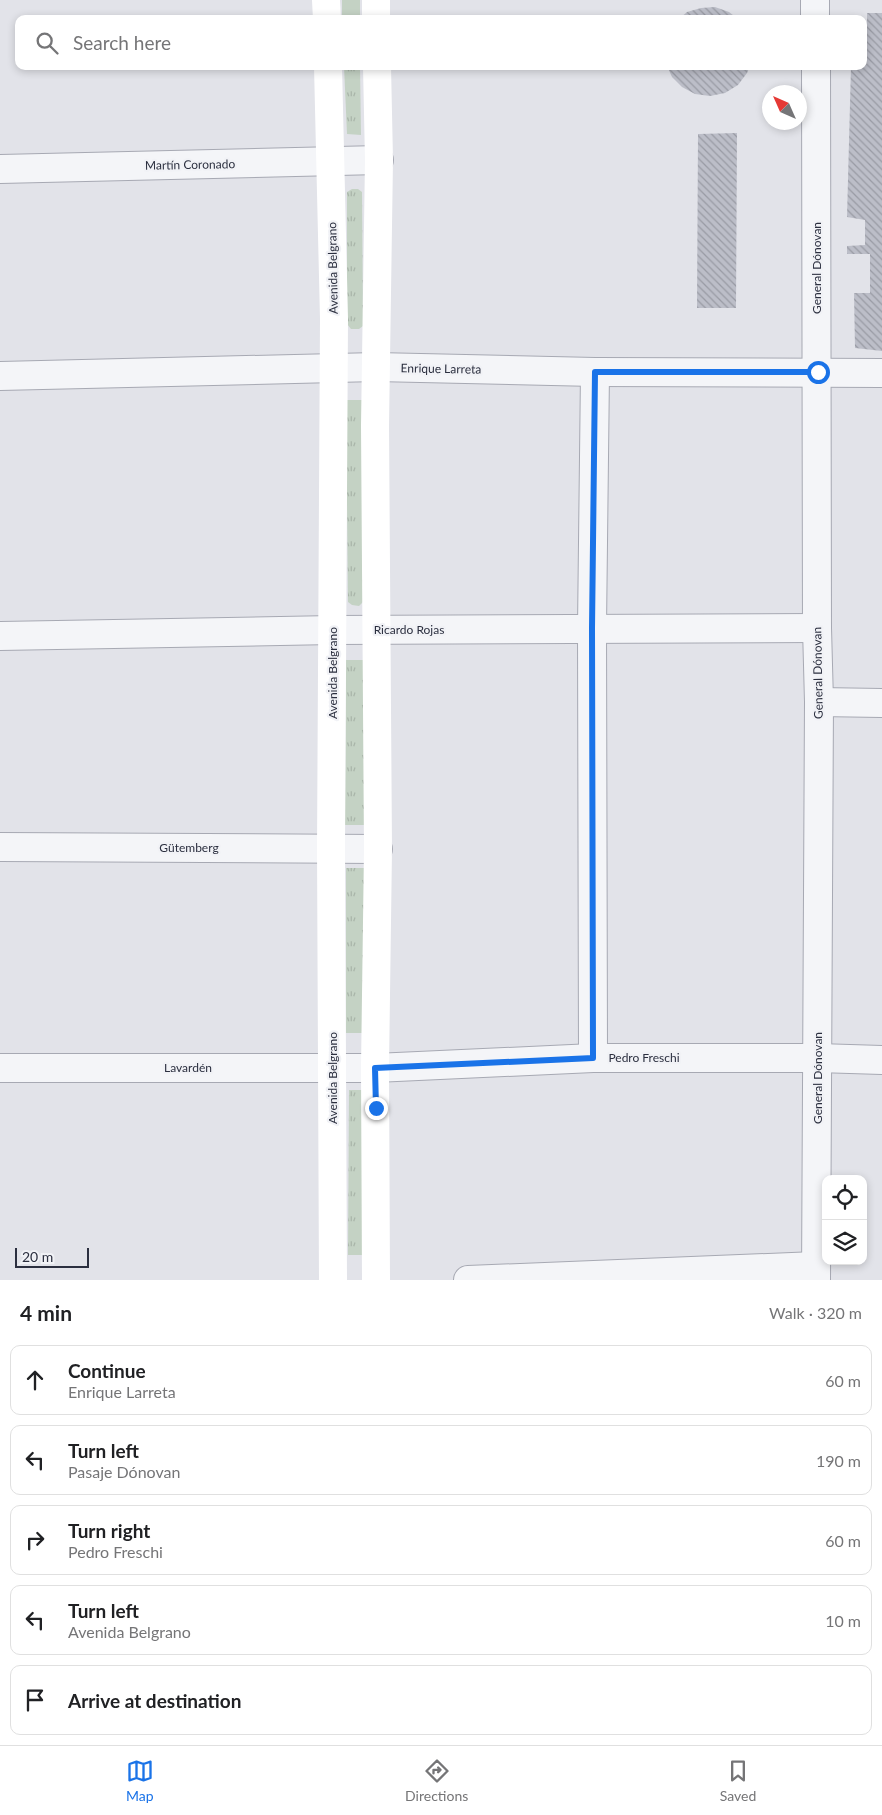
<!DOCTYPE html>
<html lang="en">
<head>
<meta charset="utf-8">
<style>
  body { margin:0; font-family:Lato,sans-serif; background:#f6f6f6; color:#202124 }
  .controls { position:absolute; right:15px; bottom:15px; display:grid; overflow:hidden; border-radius:10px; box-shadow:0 2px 8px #0003 }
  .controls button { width:45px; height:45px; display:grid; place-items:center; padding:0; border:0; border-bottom:1px solid #e0e0e0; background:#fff; color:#202124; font:25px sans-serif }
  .compass { position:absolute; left:762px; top:85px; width:45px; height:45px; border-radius:50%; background:#fff; box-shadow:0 2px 8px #0003; rotate:315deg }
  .scale { position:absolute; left:15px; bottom:12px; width:74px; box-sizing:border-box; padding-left:5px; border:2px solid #2b2f3f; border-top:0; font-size:14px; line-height:18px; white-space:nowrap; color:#2b2f3f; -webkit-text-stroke:4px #f1f2f6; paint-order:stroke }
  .stop { position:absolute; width:15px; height:15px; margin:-11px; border:4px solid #1a73e8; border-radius:50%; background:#fff }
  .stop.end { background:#1a73e8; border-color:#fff; box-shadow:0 1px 5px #0008 }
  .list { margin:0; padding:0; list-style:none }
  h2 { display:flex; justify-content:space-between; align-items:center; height:65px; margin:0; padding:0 20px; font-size:21px }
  h2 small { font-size:16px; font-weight:400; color:#757577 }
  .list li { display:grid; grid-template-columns:32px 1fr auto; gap:15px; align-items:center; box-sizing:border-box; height:70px; margin:0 10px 10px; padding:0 10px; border:1px solid #e0e0e0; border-radius:10px }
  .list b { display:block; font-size:19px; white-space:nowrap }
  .list p { margin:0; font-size:16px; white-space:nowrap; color:#757577 }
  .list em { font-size:16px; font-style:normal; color:#757577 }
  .icon { flex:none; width:28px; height:28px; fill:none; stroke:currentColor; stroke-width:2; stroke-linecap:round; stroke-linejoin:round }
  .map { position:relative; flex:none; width:882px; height:1280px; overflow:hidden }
  .search { position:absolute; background:#fff; box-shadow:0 2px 8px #0003; left:15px; right:15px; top:15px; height:55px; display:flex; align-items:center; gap:12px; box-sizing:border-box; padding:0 18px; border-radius:10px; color:#757577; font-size:19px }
  .sheet { height:465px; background:#fff }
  nav { display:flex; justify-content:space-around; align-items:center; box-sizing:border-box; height:70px; border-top:1px solid #e0e0e0; background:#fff; font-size:14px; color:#757577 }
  nav a { display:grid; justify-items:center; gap:2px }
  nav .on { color:#1a73e8 }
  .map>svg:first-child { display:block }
</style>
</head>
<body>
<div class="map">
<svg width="882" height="1280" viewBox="0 0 882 1280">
  <defs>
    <pattern id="grass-tufts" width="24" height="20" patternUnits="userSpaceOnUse" patternTransform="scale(1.25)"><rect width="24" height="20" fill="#c4d2c4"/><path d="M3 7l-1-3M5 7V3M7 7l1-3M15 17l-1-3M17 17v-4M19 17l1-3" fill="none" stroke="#a9b5a9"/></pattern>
    <pattern id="building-back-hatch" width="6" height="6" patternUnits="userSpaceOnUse" patternTransform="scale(1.25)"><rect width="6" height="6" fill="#bcbec8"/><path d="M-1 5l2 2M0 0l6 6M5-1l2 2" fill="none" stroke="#999ba4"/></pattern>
  </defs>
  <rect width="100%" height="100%" fill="#e2e3e9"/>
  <!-- grass -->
  <g fill="url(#grass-tufts)">
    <rect x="342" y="0" width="18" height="19"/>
    <polygon points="344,66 360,66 361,135 347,134"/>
    <polygon points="352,189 358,189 362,192 363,326 359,329 351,329 347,324 347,192"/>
    <polygon points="346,400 364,400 363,602 359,606 352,605 348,602"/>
    <polygon points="346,660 364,660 364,825 345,825"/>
    <rect x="346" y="868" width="18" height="165"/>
    <polygon points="349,1090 367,1090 366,1255 348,1255"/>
  </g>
  <!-- building -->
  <g fill="url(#building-back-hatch)">
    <polygon points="715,7 729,12 738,19 679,19 687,12 701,8"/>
    <polygon points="867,13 882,13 882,351 855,348 854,293 870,293 870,254 847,254 847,246 865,245 865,220 847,217 851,66 863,66 863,31 867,31"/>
    <polygon points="667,66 750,66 747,73 738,85 725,93 710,96 695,94 682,87 672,77"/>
    <polygon points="737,133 736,308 697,308 698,134"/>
  </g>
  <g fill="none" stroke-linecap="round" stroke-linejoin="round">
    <!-- minor casing -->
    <g stroke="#a7a9b3" stroke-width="30">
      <g id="minor">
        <polyline points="815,0 815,19"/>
        <polyline points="816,66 817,628 819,702 816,1280"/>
        <polyline points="0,169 379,160"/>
        <polyline points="0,376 376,367 595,372 882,373"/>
        <polyline points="0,636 333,630 817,628"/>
        <polyline points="819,702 882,703"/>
        <polyline points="0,847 378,849"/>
        <polyline points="593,1058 592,628 595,372"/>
        <polyline points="375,1068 593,1058 818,1058 882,1060"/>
        <polyline points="468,1280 816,1266"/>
      </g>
    </g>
    <!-- tertiary casing -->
    <g stroke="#a7a9b3" stroke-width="30">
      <polyline id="tertiary" points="0,1068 375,1068"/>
    </g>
    <!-- minor -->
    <use href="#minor" stroke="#f4f5f8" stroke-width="28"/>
    <!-- tertiary -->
    <use href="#tertiary" stroke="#f4f5f8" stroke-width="28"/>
    <!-- secondary -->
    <g stroke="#fff" stroke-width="28">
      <polyline points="326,0 327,19"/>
      <polyline points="376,0 376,19"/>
      <polyline points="328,66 334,319 331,848 333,1280"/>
      <polyline points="376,1280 375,1068 378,849 375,426 379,160 377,66"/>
    </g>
  </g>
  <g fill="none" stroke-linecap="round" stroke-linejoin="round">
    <!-- route -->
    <polyline stroke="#1a73e8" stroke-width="6" points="376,1108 375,1068 593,1058 592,628 595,372 818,372"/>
  </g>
  <g text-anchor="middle" stroke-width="4.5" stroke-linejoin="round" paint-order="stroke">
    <!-- street labels -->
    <g font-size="12" fill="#2b2f3f" stroke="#f1f2f6">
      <text transform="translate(190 165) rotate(-1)" y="4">Martín Coronado</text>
      <text transform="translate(333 268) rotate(-91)" y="4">Avenida Belgrano</text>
      <text transform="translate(817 268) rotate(-90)" y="4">General Dónovan</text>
      <text transform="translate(441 369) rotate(1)" y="4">Enrique Larreta</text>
      <text x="409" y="634">Ricardo Rojas</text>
      <text transform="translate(333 673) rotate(-90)" y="4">Avenida Belgrano</text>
      <text transform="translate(818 673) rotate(-91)" y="4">General Dónovan</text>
      <text x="189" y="852">Gütemberg</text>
      <text x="644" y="1062">Pedro Freschi</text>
      <text x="188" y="1072">Lavardén</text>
      <text transform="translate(333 1078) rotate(-90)" y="4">Avenida Belgrano</text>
      <text transform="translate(818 1078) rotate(-90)" y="4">General Dónovan</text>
    </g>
  </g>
</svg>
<div class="controls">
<button><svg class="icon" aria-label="locate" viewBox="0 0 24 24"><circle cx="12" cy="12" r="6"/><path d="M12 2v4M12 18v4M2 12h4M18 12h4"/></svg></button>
<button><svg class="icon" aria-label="layers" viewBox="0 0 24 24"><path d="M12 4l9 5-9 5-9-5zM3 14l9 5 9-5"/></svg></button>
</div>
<svg class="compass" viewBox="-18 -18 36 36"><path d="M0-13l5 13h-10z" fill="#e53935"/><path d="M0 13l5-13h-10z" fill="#757577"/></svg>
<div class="scale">20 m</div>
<div class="stop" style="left:818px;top:372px"></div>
<div class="stop end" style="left:376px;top:1108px"></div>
<div class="search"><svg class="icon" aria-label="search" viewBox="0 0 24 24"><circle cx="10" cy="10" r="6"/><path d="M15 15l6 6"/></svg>Search here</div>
</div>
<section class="sheet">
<h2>4 min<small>Walk · 320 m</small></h2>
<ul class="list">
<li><svg class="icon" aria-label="ahead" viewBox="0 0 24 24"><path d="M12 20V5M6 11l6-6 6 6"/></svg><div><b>Continue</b><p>Enrique Larreta</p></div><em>60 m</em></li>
<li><svg class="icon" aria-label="left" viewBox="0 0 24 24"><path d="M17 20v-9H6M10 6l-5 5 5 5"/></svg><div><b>Turn left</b><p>Pasaje Dónovan</p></div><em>190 m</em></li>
<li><svg class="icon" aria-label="right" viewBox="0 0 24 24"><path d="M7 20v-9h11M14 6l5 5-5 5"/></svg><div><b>Turn right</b><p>Pedro Freschi</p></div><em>60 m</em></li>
<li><svg class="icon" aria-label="left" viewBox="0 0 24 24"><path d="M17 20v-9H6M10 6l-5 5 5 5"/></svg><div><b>Turn left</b><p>Avenida Belgrano</p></div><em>10 m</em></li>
<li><svg class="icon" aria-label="arrive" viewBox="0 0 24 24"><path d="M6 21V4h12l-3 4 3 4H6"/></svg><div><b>Arrive at destination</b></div></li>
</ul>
</section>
<nav>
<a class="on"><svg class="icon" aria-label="map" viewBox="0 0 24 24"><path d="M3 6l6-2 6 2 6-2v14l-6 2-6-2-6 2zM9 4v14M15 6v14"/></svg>Map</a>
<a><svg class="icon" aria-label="directions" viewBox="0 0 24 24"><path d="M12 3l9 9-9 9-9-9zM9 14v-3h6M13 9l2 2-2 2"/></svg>Directions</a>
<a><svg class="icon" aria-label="saved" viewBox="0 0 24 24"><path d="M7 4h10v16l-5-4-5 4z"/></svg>Saved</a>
</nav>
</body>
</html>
